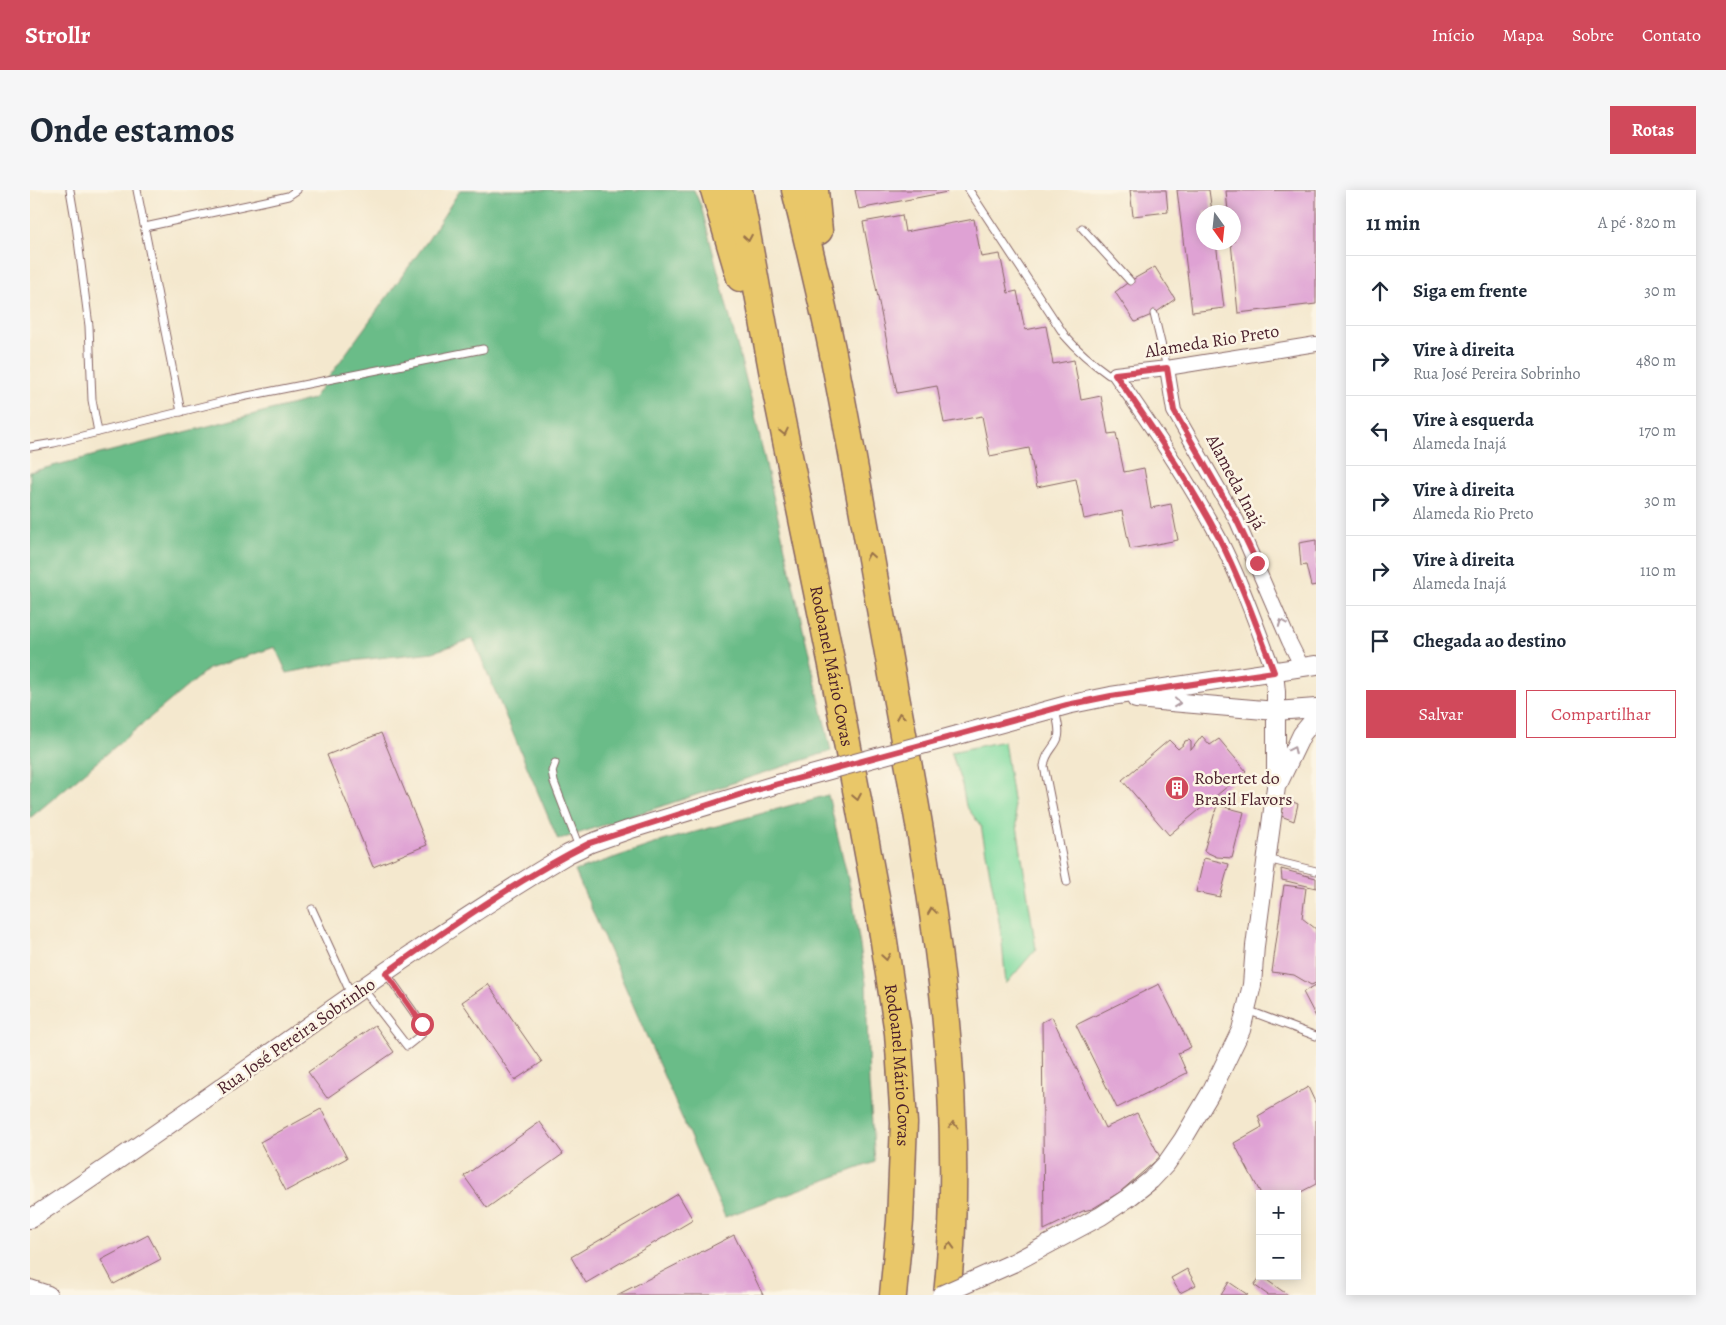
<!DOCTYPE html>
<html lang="pt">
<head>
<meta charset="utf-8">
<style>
  body { margin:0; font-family:Alegreya,serif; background:#f6f6f7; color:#1f2937 }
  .controls { position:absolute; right:15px; bottom:15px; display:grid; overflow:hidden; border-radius:0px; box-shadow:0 2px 12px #0003 }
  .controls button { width:45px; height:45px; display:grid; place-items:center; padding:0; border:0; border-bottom:1px solid #e0e1e3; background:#fff; color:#1f2937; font:25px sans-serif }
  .compass { position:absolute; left:1166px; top:15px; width:45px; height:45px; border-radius:50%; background:#fff; box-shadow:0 2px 12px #0003; rotate:165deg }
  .stop { position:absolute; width:15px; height:15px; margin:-11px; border:4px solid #d1495b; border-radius:50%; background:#fff }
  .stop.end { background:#d1495b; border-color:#fff; box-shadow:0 1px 5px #0008 }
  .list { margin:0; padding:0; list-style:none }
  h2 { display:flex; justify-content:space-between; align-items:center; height:65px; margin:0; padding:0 20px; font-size:21px }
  h2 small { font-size:16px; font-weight:400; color:#747a83 }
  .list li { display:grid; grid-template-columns:32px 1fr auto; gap:15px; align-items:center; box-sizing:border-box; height:70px; padding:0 20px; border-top:1px solid #e0e1e3 }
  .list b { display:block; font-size:19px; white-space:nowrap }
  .list p { margin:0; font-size:16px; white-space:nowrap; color:#747a83 }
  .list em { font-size:16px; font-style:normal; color:#747a83 }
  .actions { display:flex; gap:10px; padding:15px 20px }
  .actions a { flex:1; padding:11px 0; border:1px solid #d1495b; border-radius:0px; text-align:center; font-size:18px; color:#d1495b }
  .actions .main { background:#d1495b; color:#fff }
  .icon { flex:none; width:28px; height:28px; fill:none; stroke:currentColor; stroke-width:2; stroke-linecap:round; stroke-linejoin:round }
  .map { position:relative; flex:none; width:1286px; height:1105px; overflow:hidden; border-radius:0px }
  header { display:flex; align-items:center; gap:30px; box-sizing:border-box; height:70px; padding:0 25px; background:#d1495b; color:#fff }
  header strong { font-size:24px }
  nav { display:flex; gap:28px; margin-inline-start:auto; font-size:18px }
  .intro { display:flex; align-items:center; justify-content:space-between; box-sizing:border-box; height:120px; padding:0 30px }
  h1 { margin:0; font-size:35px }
  .button { padding:12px 22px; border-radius:0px; background:#d1495b; color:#fff; font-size:18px; font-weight:700 }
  main { display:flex; gap:30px; padding:0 30px }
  aside { flex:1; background:#fff; border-radius:0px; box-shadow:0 2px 12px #0003 }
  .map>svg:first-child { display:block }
</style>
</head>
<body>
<header>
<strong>Strollr</strong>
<nav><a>Início</a><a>Mapa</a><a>Sobre</a><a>Contato</a></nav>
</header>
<div class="intro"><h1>Onde estamos</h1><a class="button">Rotas</a></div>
<main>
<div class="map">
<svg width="1286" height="1105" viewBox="0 0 1286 1105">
  <rect width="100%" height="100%" fill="#fcf5e5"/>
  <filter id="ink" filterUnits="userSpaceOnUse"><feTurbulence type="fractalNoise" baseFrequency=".02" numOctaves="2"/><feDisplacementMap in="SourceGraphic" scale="10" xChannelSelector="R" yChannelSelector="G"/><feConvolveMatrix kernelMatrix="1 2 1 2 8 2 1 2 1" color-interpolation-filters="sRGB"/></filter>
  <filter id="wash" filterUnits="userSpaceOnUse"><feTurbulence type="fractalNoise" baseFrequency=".0096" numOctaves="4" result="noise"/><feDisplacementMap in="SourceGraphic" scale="20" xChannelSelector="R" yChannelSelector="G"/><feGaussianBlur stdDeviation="1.12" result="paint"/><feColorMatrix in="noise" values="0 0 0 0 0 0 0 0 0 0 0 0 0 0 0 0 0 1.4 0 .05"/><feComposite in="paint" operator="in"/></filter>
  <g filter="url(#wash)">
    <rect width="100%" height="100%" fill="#f4e8ce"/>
    <!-- green -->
    <polygon fill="#83dca2" stroke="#667e66" points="974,551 1006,759 976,794 971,742 951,636 936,616 932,595 921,562"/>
    <!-- forest -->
    <g fill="#6abc88" stroke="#5a6e5a">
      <polygon points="430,0 664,0 671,16 722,213 801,561 528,650 443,449 403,462 311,472 257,483 245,457 178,479 0,628 0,282 283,209 398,50"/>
      <polygon points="798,605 822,706 836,793 839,895 845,972 695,1027 545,681 633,651"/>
    </g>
    <g id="blocks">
      <!-- building -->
      <g fill="#dfa2d4">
        <polygon points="825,0 916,0 917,2 829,19"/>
        <polygon points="1100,0 1136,0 1138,22 1103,26"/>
        <polygon points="1147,0 1179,0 1182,22 1174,22 1174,52 1186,52 1194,118 1162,122"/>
        <polygon points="1286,0 1286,114 1208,123 1201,52 1204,52 1204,22 1198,22 1196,1"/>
        <polygon points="872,25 875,42 944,29 951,67 970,64 978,103 987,101 995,140 1016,136 1023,174 1044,170 1051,210 1071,206 1078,244 1086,243 1094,282 1114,278 1121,318 1141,314 1148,350 1100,359 1092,321 1054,329 1046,289 1007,297 999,258 960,266 952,226 914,233 907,196 867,203 833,32"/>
        <polygon points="1125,77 1145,109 1124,124 1105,132 1085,102 1100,91"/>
        <polygon points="1286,350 1286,395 1281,396 1276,375 1271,376 1269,353"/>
        <polygon points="351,543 397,655 343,677 297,565"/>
        <polygon points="1172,546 1180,555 1189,549 1216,581 1139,645 1092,590 1139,550 1148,559 1154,554 1155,551 1159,550 1161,552 1161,560"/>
        <polygon points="1256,609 1268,614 1264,631 1251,626"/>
        <polygon points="1187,615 1214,622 1202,668 1187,667 1174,661"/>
        <polygon points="1174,668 1199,674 1190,707 1166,702"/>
        <polygon points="1251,679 1286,688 1286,698 1252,690"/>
        <polygon points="1254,695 1276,698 1272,728 1286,739 1286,793 1281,795 1264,785 1242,782"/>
        <polygon points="458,794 512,872 485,890 432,812"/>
        <polygon points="1129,794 1161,857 1148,863 1157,883 1087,918 1046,835"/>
        <polygon points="1286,795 1286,827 1273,802"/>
        <polygon points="1022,827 1075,938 1107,923 1130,967 1090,1002 1062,1019 1053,1021 1014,1040 1012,832"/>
        <polygon points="345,835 364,862 297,908 278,882"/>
        <polygon points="1278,897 1286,914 1286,994 1267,1004 1231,1004 1204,953 1232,937 1228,926"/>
        <polygon points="291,919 317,968 256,1001 230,952"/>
        <polygon points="510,932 533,964 457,1018 434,986"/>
        <polygon points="648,1004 663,1030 556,1093 541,1067"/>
        <polygon points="118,1045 131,1069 84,1094 71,1070"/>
        <polygon points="704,1045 733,1105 587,1105"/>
        <polygon points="1157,1079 1166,1095 1150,1103 1141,1088"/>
        <polygon points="1231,1086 1258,1105 1238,1105 1224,1095"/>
        <polygon points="1199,1092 1218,1105 1191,1105"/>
      </g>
    </g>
  </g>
  <g filter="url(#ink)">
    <use href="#blocks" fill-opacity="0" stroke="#866564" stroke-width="1"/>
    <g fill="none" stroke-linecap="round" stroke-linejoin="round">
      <!-- service casing -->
      <g stroke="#866564" stroke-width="9">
        <g id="service">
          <polyline points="40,0 46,35 59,136 62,210 68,242"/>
          <polyline points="107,0 151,222"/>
          <path d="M 939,0 L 1035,146 C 1048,161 1062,173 1079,185 L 1085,184"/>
          <polyline points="115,37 236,11 258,6 267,0"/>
          <polyline points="1052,38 1100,91"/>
          <polyline points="1124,124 1137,178"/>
          <polyline points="0,257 24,253 202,209 453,159"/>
          <path d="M 1025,519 C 1026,527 1031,539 1028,548 C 1024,559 1016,561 1014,576 L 1037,692"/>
          <polyline points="525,573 522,581 524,592 549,657"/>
          <polyline points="1237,669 1286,681"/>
          <polyline points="282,719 321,804"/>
          <polyline points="333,799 377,856 392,844 392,834 356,783"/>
          <polyline points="1217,820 1286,846"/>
        </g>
      </g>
      <!-- minor casing -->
      <g stroke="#866564" stroke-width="16">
        <g id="minor">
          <polyline points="1137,178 1144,221 1207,331 1259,451 1272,477"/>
          <path d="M 1244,482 C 1227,437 1211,391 1189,348 C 1159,291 1122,237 1085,184 L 1137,178 L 1286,154"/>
        </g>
      </g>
      <!-- tertiary casing -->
      <g stroke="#866564" stroke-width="20">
        <g id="tertiary">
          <polyline points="1106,509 1246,521 1286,518"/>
          <polyline points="928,545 1037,515 1081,506 1286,475"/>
          <polyline points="1249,592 1272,544 1286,527"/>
          <path d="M 0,1029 C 182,911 351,775 538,664 L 561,653 L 598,640 L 748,594"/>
          <polyline points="983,1073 1071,1026 1098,1008 1121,990 1136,974 1152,951 1181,902 1211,840 1222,795 1225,756 1246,597 1246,502 1244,482"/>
          <polyline points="0,1099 18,1105"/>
        </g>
      </g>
      <!-- motorway casing -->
      <g stroke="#866564" stroke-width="29">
        <g id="motorway">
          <polyline points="684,0 710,88"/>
          <path id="s1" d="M 709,0 L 747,207 L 803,480 L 829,615 L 853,745 L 868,843 L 874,933 L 870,1031 L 863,1105"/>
          <path d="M 765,0 C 778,53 791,106 802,159 C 824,267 842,377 862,485 C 900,689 939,897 917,1105"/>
          <polyline points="785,0 789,41"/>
        </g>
      </g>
      <!-- service -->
      <use href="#service" stroke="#fff" stroke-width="7"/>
      <!-- minor -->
      <use href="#minor" stroke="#fff" stroke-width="14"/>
      <!-- tertiary -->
      <use href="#tertiary" stroke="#fff" stroke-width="18"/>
      <!-- motorway -->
      <use href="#motorway" stroke="#e9c769" stroke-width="26"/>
      <!-- tertiary-bridge casing -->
      <g stroke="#866564" stroke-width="20" stroke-linecap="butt">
        <g id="tertiary-bridge">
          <polyline points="748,594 928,545"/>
          <polyline points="911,1105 983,1073"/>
        </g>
      </g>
      <!-- tertiary-bridge -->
      <use href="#tertiary-bridge" stroke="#fff" stroke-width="18"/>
    </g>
    <!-- one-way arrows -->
    <defs><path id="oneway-chevron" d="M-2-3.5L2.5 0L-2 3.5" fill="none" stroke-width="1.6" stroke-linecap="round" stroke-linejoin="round" transform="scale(1.25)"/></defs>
    <g stroke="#9a734a">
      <use href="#oneway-chevron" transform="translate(718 48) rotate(80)"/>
      <use href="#oneway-chevron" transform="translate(754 242) rotate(78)"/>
      <use href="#oneway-chevron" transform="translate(840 366) rotate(-100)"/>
      <use href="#oneway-chevron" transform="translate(870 526) rotate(-100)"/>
      <use href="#oneway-chevron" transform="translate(827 607) rotate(79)"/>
      <use href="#oneway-chevron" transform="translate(902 721) rotate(-98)"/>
      <use href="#oneway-chevron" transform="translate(856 767) rotate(81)"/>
      <use href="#oneway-chevron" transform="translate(923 935) rotate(-90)"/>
      <use href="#oneway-chevron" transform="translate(920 1056) rotate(-88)"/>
    </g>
    <g stroke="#ae9aa0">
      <use href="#oneway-chevron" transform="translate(1252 433) rotate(-111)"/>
      <use href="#oneway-chevron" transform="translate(1147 513) rotate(6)"/>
      <use href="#oneway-chevron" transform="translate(1263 560) rotate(-64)"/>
    </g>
  </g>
  <g fill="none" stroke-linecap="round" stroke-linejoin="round" filter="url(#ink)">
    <!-- route -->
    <path stroke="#d1495b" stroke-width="6" d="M 392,834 L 356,783 C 421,736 489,689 560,653 L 715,603 L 1037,515 L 1081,506 L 1244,482 C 1227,437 1211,391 1189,348 C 1159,291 1122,237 1085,184 L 1137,178 L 1144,221 L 1207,331 L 1227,373"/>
  </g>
  <!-- icons -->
  <defs>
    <g id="building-disc" transform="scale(1.25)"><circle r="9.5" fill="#d1495b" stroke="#fcf5e5"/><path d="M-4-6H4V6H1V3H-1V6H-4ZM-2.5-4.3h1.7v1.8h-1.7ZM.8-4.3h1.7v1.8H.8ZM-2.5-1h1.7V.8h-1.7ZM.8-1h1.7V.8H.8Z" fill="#fff"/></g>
  </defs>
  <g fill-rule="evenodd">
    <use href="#building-disc" x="1147" y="598"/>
  </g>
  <g text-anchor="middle" stroke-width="5" stroke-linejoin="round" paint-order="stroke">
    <!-- street labels -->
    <g font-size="18" fill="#4a1f2b" stroke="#fcf5e5">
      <text transform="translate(1182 151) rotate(-9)" y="6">Alameda Rio Preto</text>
      <text transform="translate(1206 292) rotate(62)" y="6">Alameda Inajá</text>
      <text dy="6" stroke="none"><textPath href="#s1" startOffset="485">Rodoanel Mário Covas</textPath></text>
      <text transform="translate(266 846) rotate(-35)" y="6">Rua José Pereira Sobrinho</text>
      <text dy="6" stroke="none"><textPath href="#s1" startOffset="890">Rodoanel Mário Covas</textPath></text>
    </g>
    <!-- poi labels -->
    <g font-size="18" fill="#4a1f2b" stroke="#fcf5e5" text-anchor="start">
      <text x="1164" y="594">Robertet do<tspan x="1164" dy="21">Brasil Flavors</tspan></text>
    </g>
  </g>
</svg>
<div class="controls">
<button>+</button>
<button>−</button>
</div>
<svg class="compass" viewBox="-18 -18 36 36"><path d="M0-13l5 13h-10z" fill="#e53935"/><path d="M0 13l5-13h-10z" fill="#747a83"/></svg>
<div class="stop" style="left:392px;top:834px"></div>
<div class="stop end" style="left:1227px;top:373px"></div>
</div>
<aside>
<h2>11 min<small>A pé · 820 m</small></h2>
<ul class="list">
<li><svg class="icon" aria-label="ahead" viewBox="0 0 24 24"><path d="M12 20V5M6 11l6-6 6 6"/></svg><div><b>Siga em frente</b></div><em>30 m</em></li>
<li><svg class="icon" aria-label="right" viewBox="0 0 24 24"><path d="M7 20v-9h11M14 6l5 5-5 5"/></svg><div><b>Vire à direita</b><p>Rua José Pereira Sobrinho</p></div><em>480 m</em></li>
<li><svg class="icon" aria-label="left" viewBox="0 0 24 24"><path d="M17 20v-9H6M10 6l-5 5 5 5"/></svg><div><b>Vire à esquerda</b><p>Alameda Inajá</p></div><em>170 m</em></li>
<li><svg class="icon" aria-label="right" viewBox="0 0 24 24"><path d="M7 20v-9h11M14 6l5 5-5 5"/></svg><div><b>Vire à direita</b><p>Alameda Rio Preto</p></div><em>30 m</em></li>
<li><svg class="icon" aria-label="right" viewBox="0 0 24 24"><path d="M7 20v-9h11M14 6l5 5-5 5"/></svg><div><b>Vire à direita</b><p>Alameda Inajá</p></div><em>110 m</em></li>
<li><svg class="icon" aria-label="arrive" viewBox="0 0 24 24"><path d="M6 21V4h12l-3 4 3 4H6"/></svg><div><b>Chegada ao destino</b></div></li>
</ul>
<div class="actions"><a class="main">Salvar</a><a>Compartilhar</a></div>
</aside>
</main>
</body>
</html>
